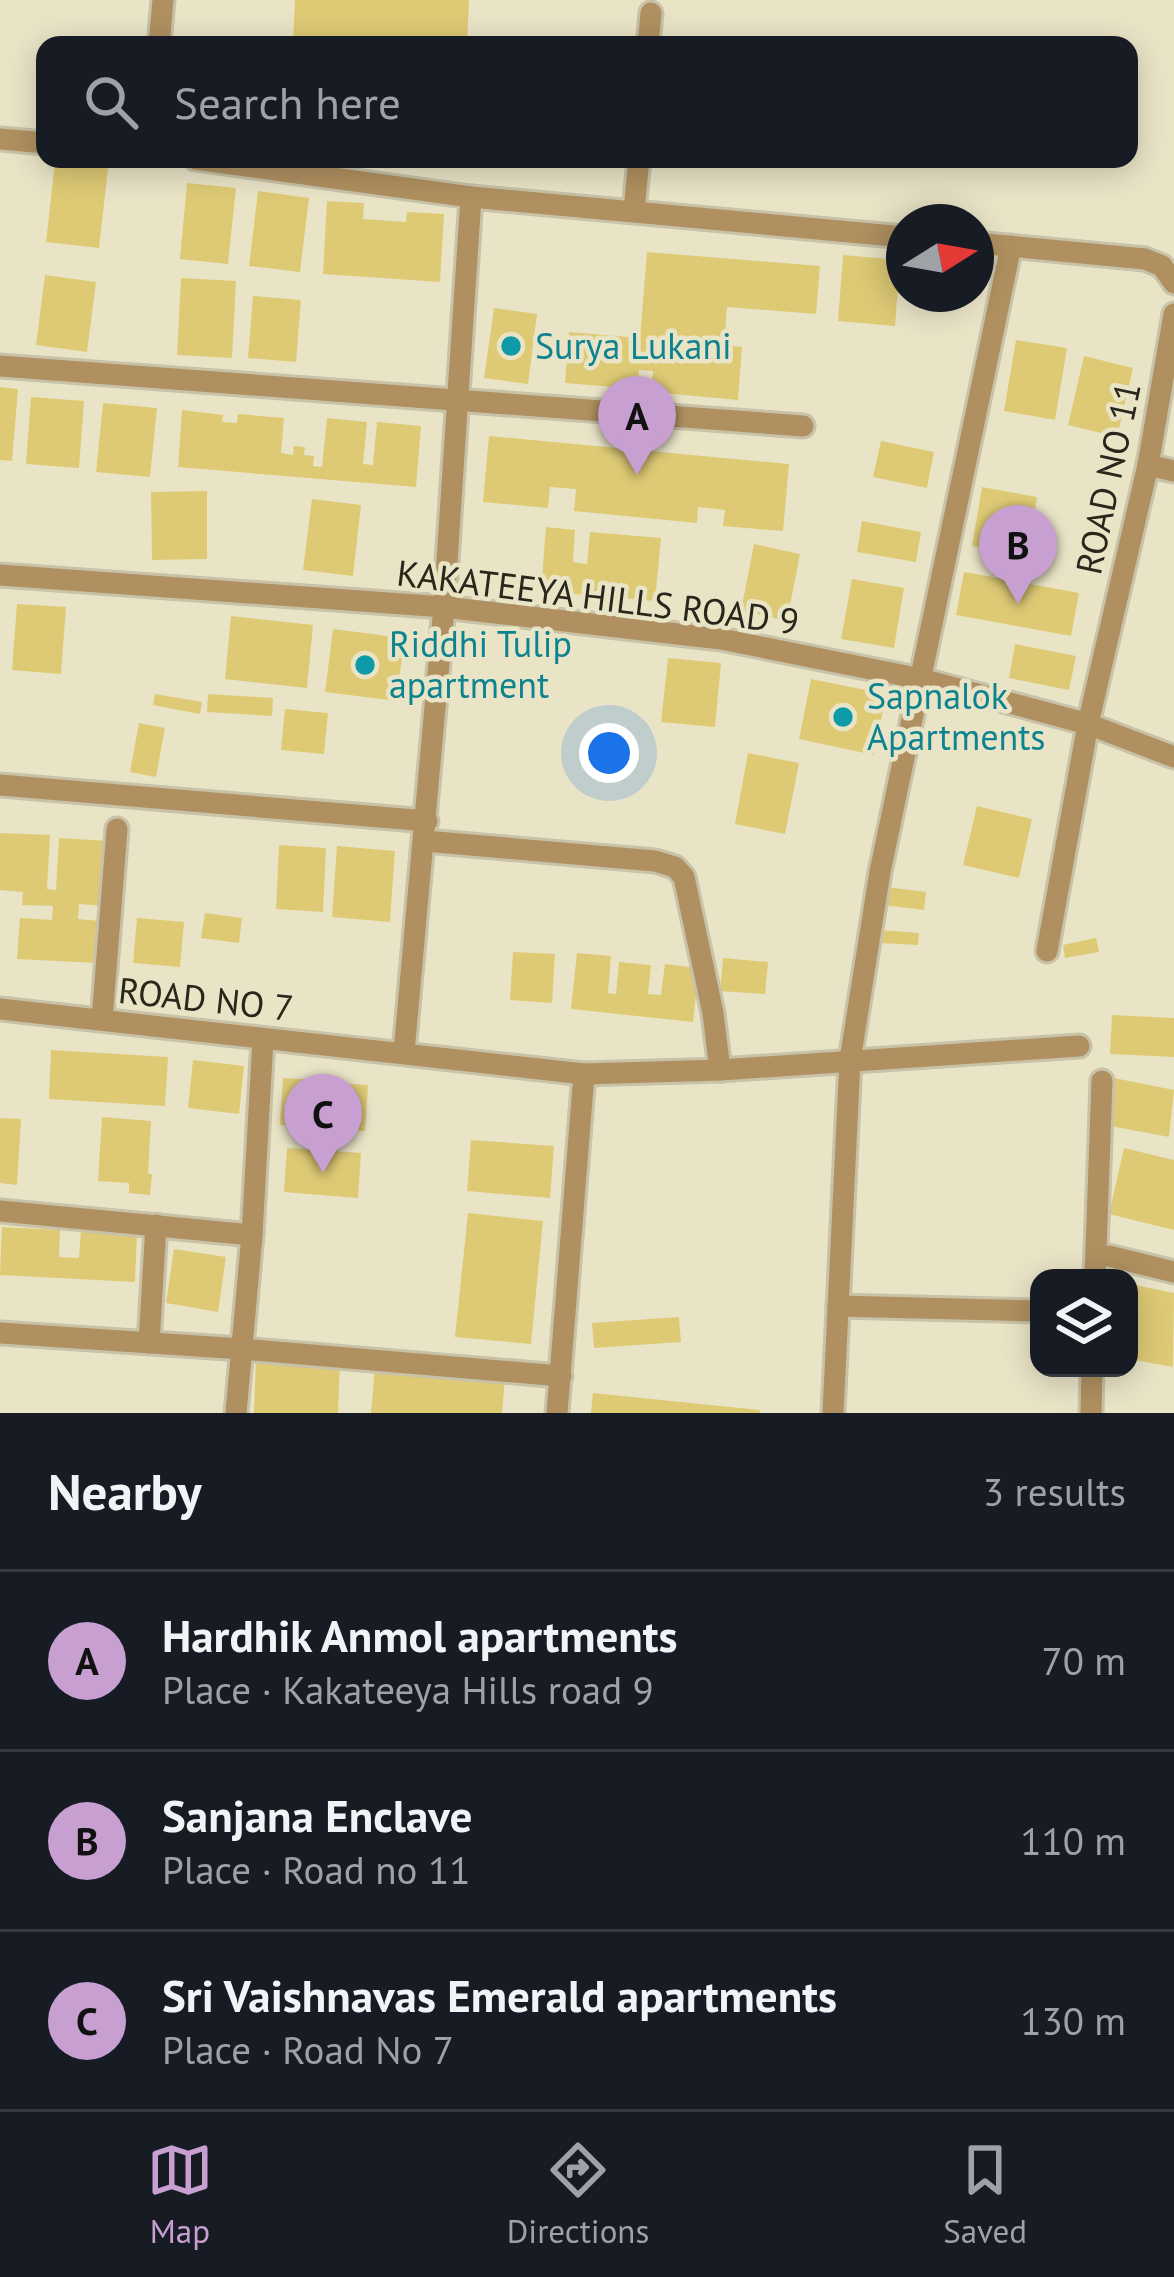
<!DOCTYPE html>
<html lang="en">
<head>
<meta charset="utf-8">
<style>
  body { margin:0; font-family:"PT Sans",sans-serif; background:#20242c; color:#f1f3f6 }
  .controls { position:absolute; right:36px; bottom:36px; display:grid; overflow:hidden; border-radius:24px; box-shadow:0 6px 30px #0003 }
  .controls button { width:108px; height:108px; display:grid; place-items:center; padding:0; border:0; border-bottom:3px solid #363941; background:#171b24; color:#f1f3f6; font:60px sans-serif }
  .compass { position:absolute; left:886px; top:204px; width:108px; height:108px; border-radius:50%; background:#171b24; box-shadow:0 6px 30px #0003; rotate:79deg }
  .you { position:absolute; left:609px; top:753px; width:42px; height:42px; margin:-30px; border:9px solid #fff; border-radius:50%; background:#1a73e8; box-shadow:0 0 0 18px #1a73e833 }
  .badge { display:grid; place-items:center; width:78px; height:78px; border-radius:50%; background:#c79fd1; color:#111; font-size:39px; font-weight:700 }
  .pin { position:absolute; translate:-50% -99px; filter:drop-shadow(0 3px 6px #0008) }
  .pin::after { content:''; position:absolute; top:63px; width:42px; height:36px; background:inherit; clip-path:polygon(0 0,100% 0,50% 100%) }
  .list { margin:0; padding:0; list-style:none }
  h2 { display:flex; justify-content:space-between; align-items:center; height:156px; margin:0; padding:0 48px; font-size:51px }
  h2 small { font-size:39px; font-weight:400; color:#9ea1a6 }
  .list li { display:grid; grid-template-columns:78px 1fr auto; gap:36px; align-items:center; box-sizing:border-box; height:180px; padding:0 48px; border-top:3px solid #363941 }
  .list b { display:block; font-size:45px; white-space:nowrap }
  .list p { margin:0; font-size:39px; white-space:nowrap; color:#9ea1a6 }
  .list em { font-size:39px; font-style:normal; color:#9ea1a6 }
  .icon { flex:none; width:66px; height:66px; fill:none; stroke:currentColor; stroke-width:2; stroke-linecap:round; stroke-linejoin:round }
  .map { position:relative; flex:none; width:1174px; height:1413px; overflow:hidden }
  .search { position:absolute; background:#171b24; box-shadow:0 6px 30px #0003; left:36px; right:36px; top:36px; height:132px; display:flex; align-items:center; gap:30px; box-sizing:border-box; padding:0 42px; border-radius:24px; color:#9ea1a6; font-size:45px }
  .sheet { height:696px; background:#171b24 }
  nav { display:flex; justify-content:space-around; align-items:center; box-sizing:border-box; height:168px; border-top:3px solid #363941; background:#171b24; font-size:33px; color:#9ea1a6 }
  nav a { display:grid; justify-items:center; gap:6px }
  nav .on { color:#c79fd1 }
  .map>svg:first-child { display:block }
</style>
</head>
<body>
<div class="map">
<svg width="1174" height="1413" viewBox="0 0 1174 1413">
  <rect width="100%" height="100%" fill="#eae4c7"/>
  <!-- building -->
  <g fill="#deca75">
    <polygon points="295,0 469,0 467,45 327,45 293,42"/>
    <polygon points="55,162 108,168 99,248 46,242"/>
    <polygon points="187,183 236,188 228,264 180,259"/>
    <polygon points="258,191 309,198 300,272 249,266"/>
    <polygon points="327,201 364,203 363,219 406,222 407,212 444,214 440,282 323,274"/>
    <polygon points="647,252 820,266 816,314 727,307 724,345 742,347 738,400 651,392 653,371 639,370 637,389 565,383 569,332 640,338"/>
    <polygon points="843,255 900,260 895,326 838,321"/>
    <polygon points="45,275 96,282 87,352 36,345"/>
    <polygon points="181,278 236,281 232,358 177,355"/>
    <polygon points="253,296 301,300 296,362 248,358"/>
    <polygon points="494,308 537,314 528,384 484,378"/>
    <polygon points="1016,340 1067,348 1055,420 1004,411"/>
    <polygon points="1084,356 1133,368 1117,437 1068,425"/>
    <polygon points="0,387 18,389 12,461 0,460"/>
    <polygon points="31,397 84,401 79,468 26,464"/>
    <polygon points="103,403 157,408 150,477 96,472"/>
    <polygon points="182,410 223,415 222,422 237,423 238,414 284,418 281,453 293,455 294,446 305,447 304,455 314,456 313,466 322,467 327,418 367,422 363,464 373,465 377,422 421,426 416,487 178,467"/>
    <polygon points="489,436 789,464 783,531 723,526 725,510 698,507 697,523 574,511 576,489 550,487 548,508 483,502"/>
    <polygon points="881,441 934,452 927,488 873,477"/>
    <polygon points="982,487 1037,497 1027,555 972,546"/>
    <polygon points="207,491 207,559 152,560 151,492"/>
    <polygon points="312,499 361,505 353,576 303,570"/>
    <polygon points="862,521 921,532 916,562 857,552"/>
    <polygon points="546,527 575,530 573,562 587,564 590,532 661,538 655,601 541,591"/>
    <polygon points="754,544 800,554 787,621 741,611"/>
    <polygon points="964,572 1079,593 1071,636 956,615"/>
    <polygon points="852,579 904,588 894,648 841,639"/>
    <polygon points="17,604 66,607 61,674 12,670"/>
    <polygon points="231,616 313,625 307,688 225,679"/>
    <polygon points="333,629 404,638 397,701 325,692"/>
    <polygon points="1015,644 1076,656 1069,690 1009,678"/>
    <polygon points="668,658 721,663 715,727 661,722"/>
    <polygon points="811,679 886,694 874,755 799,739"/>
    <polygon points="155,694 202,702 200,714 153,705"/>
    <polygon points="208,694 273,698 272,716 207,712"/>
    <polygon points="285,709 328,713 324,754 281,750"/>
    <polygon points="139,723 165,728 156,777 130,772"/>
    <polygon points="748,753 799,763 785,834 735,824"/>
    <polygon points="977,806 1032,819 1019,878 963,865"/>
    <polygon points="0,833 50,835 47,889 56,890 59,838 109,841 105,906 79,904 78,919 100,921 98,963 17,959 20,918 52,920 53,906 22,905 23,892 0,890"/>
    <polygon points="279,845 326,848 323,912 276,909"/>
    <polygon points="337,846 395,851 390,922 332,917"/>
    <polygon points="886,887 926,892 924,910 884,905"/>
    <polygon points="205,913 242,918 239,943 201,938"/>
    <polygon points="137,918 184,922 180,967 133,963"/>
    <polygon points="879,930 919,933 918,945 879,943"/>
    <polygon points="1096,938 1099,952 1065,958 1063,945"/>
    <polygon points="513,952 555,954 552,1003 510,1000"/>
    <polygon points="577,953 611,956 608,993 616,994 619,962 651,965 648,994 661,995 665,964 699,968 693,1022 571,1009"/>
    <polygon points="723,958 768,962 765,994 720,991"/>
    <polygon points="1112,1015 1174,1018 1174,1057 1110,1054"/>
    <polygon points="51,1050 168,1057 165,1106 49,1099"/>
    <polygon points="193,1060 244,1066 239,1114 188,1108"/>
    <polygon points="283,1078 322,1080 318,1128 280,1125"/>
    <polygon points="1114,1078 1174,1090 1169,1137 1105,1125"/>
    <polygon points="333,1083 368,1085 365,1131 330,1129"/>
    <polygon points="102,1117 151,1121 148,1174 152,1174 150,1195 129,1193 129,1183 98,1181"/>
    <polygon points="0,1118 21,1119 17,1185 0,1183"/>
    <polygon points="471,1140 554,1146 550,1198 467,1191"/>
    <polygon points="287,1148 361,1153 358,1198 284,1192"/>
    <polygon points="1124,1148 1174,1160 1174,1230 1109,1214"/>
    <polygon points="468,1213 543,1221 531,1344 455,1337"/>
    <polygon points="2,1227 60,1230 59,1257 79,1258 81,1231 137,1234 135,1282 0,1275"/>
    <polygon points="174,1249 226,1257 218,1312 166,1303"/>
    <polygon points="1129,1284 1174,1293 1173,1367 1129,1359"/>
    <polygon points="679,1317 681,1342 594,1348 592,1323"/>
    <polygon points="256,1359 340,1363 338,1413 254,1413"/>
    <polygon points="375,1366 505,1378 502,1413 371,1413"/>
    <polygon points="593,1393 760,1410 760,1413 591,1413"/>
  </g>
  <g fill="none" stroke-linecap="round" stroke-linejoin="round">
    <!-- minor casing -->
    <g stroke="#c7c2a8" stroke-width="27">
      <g id="minor">
        <polyline points="159,45 163,0"/>
        <polyline points="648,45 651,13"/>
        <polyline points="0,139 45,143"/>
        <polyline points="195,159 471,197 904,237"/>
        <polyline points="634,210 639,159"/>
        <polyline points="976,243 1145,259 1162,266 1174,283"/>
        <polyline points="0,366 803,426"/>
        <polyline points="1148,465 1174,471"/>
        <polyline points="0,575 444,607 721,639 921,679 1088,724 1174,757"/>
        <polyline points="0,785 427,821"/>
        <polyline points="425,841 655,861 675,867 684,877 713,1013 720,1070"/>
        <polyline points="1047,951 1088,724 1148,465 1174,314"/>
        <polyline points="0,1009 584,1074 557,1413"/>
        <polyline points="102,1020 117,829"/>
        <polyline points="404,1052 444,607 471,197"/>
        <polyline points="584,1074 720,1070 1079,1046"/>
        <polyline points="0,1211 252,1235"/>
        <polyline points="1109,1256 1174,1272"/>
        <polyline points="1095,1278 1102,1081"/>
        <polyline points="838,1306 1039,1311"/>
        <polyline points="0,1333 242,1349 561,1376"/>
        <polyline points="149,1343 156,1225"/>
        <polyline points="236,1413 252,1235 263,1039"/>
        <polyline points="833,1413 850,1060 880,872 1011,246"/>
        <polyline points="1091,1413 1092,1368"/>
      </g>
    </g>
    <!-- minor -->
    <use href="#minor" stroke="#b09060" stroke-width="21"/>
  </g>
  <!-- markers -->
  <g fill="#0f9aa8" stroke="#eae4c7" stroke-width="4.5">
    <circle cx="511" cy="346" r="12"/>
    <circle cx="365" cy="665" r="12"/>
    <circle cx="843" cy="717" r="12"/>
  </g>
  <g text-anchor="middle" stroke-width="9" stroke-linejoin="round" paint-order="stroke">
    <!-- culture labels -->
    <g font-size="36" fill="#0d838f" stroke="#eae4c7" text-anchor="start">
      <text x="535" y="359">Surya Lukani</text>
      <text x="389" y="657">Riddhi Tulip<tspan x="389" dy="41">apartment</tspan></text>
      <text x="867" y="709">Sapnalok<tspan x="867" dy="41">Apartments</tspan></text>
    </g>
    <!-- street labels -->
    <g font-size="36" fill="#29261b" stroke="#eae4c7">
      <text transform="translate(1108 478) rotate(-78)" y="13">ROAD NO 11</text>
      <text transform="translate(598 597) rotate(7)" y="13">KAKATEEYA HILLS ROAD 9</text>
      <text transform="translate(206 999) rotate(6)" y="13">ROAD NO 7</text>
    </g>
  </g>
</svg>
<div class="controls">
<button><svg class="icon" aria-label="layers" viewBox="0 0 24 24"><path d="M12 4l9 5-9 5-9-5zM3 14l9 5 9-5"/></svg></button>
</div>
<svg class="compass" viewBox="-18 -18 36 36"><path d="M0-13l5 13h-10z" fill="#e53935"/><path d="M0 13l5-13h-10z" fill="#9ea1a6"/></svg>
<div class="you"></div>
<div class="pin badge" style="left:637px;top:475px">A</div>
<div class="pin badge" style="left:1018px;top:604px">B</div>
<div class="pin badge" style="left:323px;top:1173px">C</div>
<div class="search"><svg class="icon" aria-label="search" viewBox="0 0 24 24"><circle cx="10" cy="10" r="6"/><path d="M15 15l6 6"/></svg>Search here</div>
</div>
<section class="sheet">
<h2>Nearby<small>3 results</small></h2>
<ul class="list">
<li><span class="badge">A</span><div><b>Hardhik Anmol apartments</b><p>Place · Kakateeya Hills road 9</p></div><em>70 m</em></li>
<li><span class="badge">B</span><div><b>Sanjana Enclave</b><p>Place · Road no 11</p></div><em>110 m</em></li>
<li><span class="badge">C</span><div><b>Sri Vaishnavas Emerald apartments</b><p>Place · Road No 7</p></div><em>130 m</em></li>
</ul>
</section>
<nav>
<a class="on"><svg class="icon" aria-label="map" viewBox="0 0 24 24"><path d="M3 6l6-2 6 2 6-2v14l-6 2-6-2-6 2zM9 4v14M15 6v14"/></svg>Map</a>
<a><svg class="icon" aria-label="directions" viewBox="0 0 24 24"><path d="M12 3l9 9-9 9-9-9zM9 14v-3h6M13 9l2 2-2 2"/></svg>Directions</a>
<a><svg class="icon" aria-label="saved" viewBox="0 0 24 24"><path d="M7 4h10v16l-5-4-5 4z"/></svg>Saved</a>
</nav>
</body>
</html>
